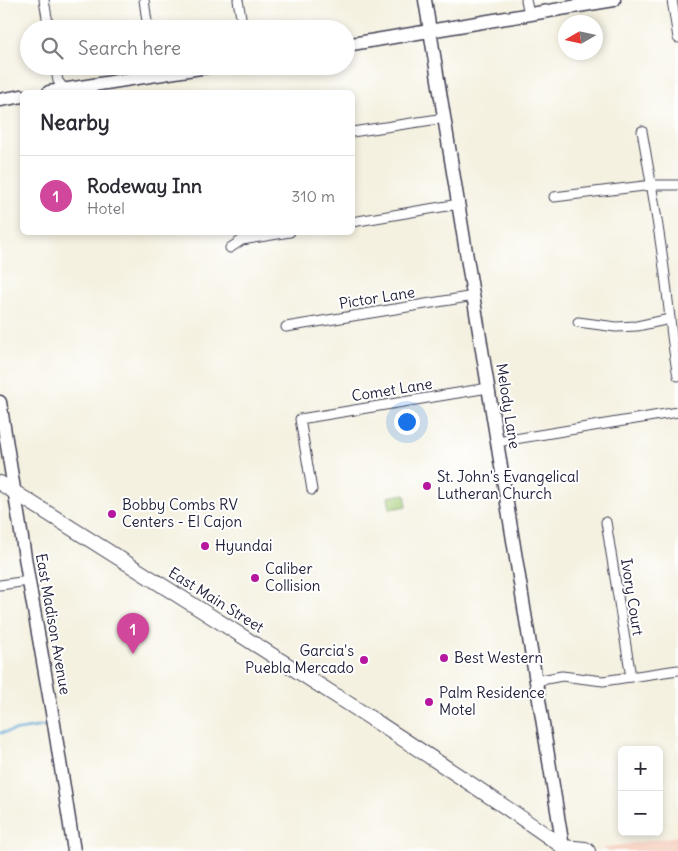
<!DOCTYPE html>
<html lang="en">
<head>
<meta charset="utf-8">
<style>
  body { margin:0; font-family:Delius,sans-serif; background:#f7f7f7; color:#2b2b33 }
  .controls { position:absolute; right:15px; bottom:15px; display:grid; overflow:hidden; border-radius:8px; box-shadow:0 2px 8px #0003 }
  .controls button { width:45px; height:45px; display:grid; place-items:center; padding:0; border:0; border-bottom:1px solid #e1e1e2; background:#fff; color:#2b2b33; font:25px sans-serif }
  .compass { position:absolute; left:558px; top:15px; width:45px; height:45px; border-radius:50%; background:#fff; box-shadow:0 2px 8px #0003; rotate:261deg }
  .you { position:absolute; left:406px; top:421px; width:18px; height:18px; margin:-12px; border:4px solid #fff; border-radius:50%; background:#1a73e8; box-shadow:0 0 0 8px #1a73e833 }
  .badge { display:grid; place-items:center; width:32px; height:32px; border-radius:50%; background:#db2777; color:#fff; font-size:16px; font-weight:700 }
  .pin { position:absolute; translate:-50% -41px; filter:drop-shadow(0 1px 2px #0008) }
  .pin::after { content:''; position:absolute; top:26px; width:18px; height:15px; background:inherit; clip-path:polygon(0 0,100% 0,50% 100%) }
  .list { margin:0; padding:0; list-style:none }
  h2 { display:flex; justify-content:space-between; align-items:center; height:65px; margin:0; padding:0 20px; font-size:21px }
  h2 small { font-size:16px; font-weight:400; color:#7c7c81 }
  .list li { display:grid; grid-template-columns:32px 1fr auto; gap:15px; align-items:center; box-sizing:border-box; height:80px; padding:0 20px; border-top:1px solid #e1e1e2 }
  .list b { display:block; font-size:19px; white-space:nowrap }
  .list p { margin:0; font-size:16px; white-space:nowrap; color:#7c7c81 }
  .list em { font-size:16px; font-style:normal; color:#7c7c81 }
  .icon { flex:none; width:28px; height:28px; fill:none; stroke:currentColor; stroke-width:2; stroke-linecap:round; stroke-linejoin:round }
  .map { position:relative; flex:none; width:678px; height:851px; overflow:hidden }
  .search { position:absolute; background:#fff; box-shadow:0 2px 8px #0003; left:20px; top:20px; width:335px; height:55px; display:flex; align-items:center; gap:12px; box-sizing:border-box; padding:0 18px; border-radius:28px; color:#7c7c81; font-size:19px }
  .panel { position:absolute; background:#fff; box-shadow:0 2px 8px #0003; left:20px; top:90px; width:335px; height:145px; border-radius:8px }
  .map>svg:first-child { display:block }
</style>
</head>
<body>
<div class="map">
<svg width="678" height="851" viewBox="0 0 678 851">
  <rect width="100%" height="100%" fill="#fff"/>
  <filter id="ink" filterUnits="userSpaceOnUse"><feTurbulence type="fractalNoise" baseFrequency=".02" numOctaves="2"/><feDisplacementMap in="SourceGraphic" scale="10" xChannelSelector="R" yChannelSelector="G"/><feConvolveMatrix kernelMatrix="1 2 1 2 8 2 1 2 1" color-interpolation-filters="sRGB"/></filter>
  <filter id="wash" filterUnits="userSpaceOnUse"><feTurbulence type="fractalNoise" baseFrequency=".0096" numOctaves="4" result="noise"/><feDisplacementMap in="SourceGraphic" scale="20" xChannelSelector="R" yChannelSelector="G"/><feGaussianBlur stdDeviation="1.12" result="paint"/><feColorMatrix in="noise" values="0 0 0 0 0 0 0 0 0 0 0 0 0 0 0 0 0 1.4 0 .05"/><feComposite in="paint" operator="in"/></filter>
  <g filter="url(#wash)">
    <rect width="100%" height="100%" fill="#f4f1e0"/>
    <!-- built -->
    <polygon fill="#f6d2c3" points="678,836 678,851 607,851 603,848"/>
    <!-- green -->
    <polygon fill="#a6cf7b" stroke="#64785b" points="405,494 407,506 390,509 388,497"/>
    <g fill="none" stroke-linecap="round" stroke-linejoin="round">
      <!-- stream -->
      <polyline stroke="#5ca6d4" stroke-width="2.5" points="0,733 50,725"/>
    </g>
  </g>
  <g filter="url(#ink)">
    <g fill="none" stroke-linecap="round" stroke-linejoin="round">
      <!-- street casing -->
      <g stroke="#424154" stroke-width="11">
        <g id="street">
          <polyline points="44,0 49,29"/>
          <polyline points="144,0 148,29"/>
          <polyline points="238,0 243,29"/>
          <polyline points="526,0 529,14"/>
          <polyline points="672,0 678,38"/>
          <polyline points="55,66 58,81 65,90 66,92"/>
          <path d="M 642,131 C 652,187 662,244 668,301 C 671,326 673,351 678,376"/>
          <polyline points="352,132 445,118"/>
          <polyline points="554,197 652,185 678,185"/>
          <polyline points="352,222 459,204"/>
          <polyline points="230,248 242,240 290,232"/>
          <polyline points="578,322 616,327 637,326 670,319"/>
          <polyline points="286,327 474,296"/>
          <polyline points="497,442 678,412"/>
          <polyline points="312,490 300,419 488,388"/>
          <polyline points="606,522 631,677"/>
          <polyline points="0,585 28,581"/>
          <polyline points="536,681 562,676 603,681 678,670"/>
        </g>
      </g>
      <!-- secondary casing -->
      <g stroke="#424154" stroke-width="15">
        <g id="secondary">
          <polyline points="425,0 563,847"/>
          <polyline points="346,45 614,0"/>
          <polyline points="49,92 213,66"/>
          <polyline points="0,100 22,96"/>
          <polyline points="0,402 29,582 54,724 74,851"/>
        </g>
      </g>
      <!-- primary casing -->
      <g stroke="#424154" stroke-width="16">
        <g id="primary">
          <path d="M 0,483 C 116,556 233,630 349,704 C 421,751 493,797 563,847 L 567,851"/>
          <polyline points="563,847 585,849 588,851"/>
        </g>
      </g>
      <!-- street -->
      <use href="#street" stroke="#fff" stroke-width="9"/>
      <!-- secondary -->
      <use href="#secondary" stroke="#fff" stroke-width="12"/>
      <!-- primary -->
      <use href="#primary" stroke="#fff" stroke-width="14"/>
    </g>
  </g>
  <!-- markers -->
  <g fill="#b5179e" stroke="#fff" stroke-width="2">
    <circle cx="427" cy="486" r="5"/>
    <circle cx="112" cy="514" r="5"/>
    <circle cx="205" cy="546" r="5"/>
    <circle cx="255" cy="578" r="5"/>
    <circle cx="444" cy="658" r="5"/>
    <circle cx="364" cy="660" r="5"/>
    <circle cx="429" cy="702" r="5"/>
  </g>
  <g text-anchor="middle" stroke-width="4" stroke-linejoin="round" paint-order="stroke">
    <!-- street labels -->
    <g font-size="15" fill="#22223b" stroke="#fff">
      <text transform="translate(377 298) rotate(-9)" y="5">Pictor Lane</text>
      <text transform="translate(392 390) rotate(-9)" y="5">Comet Lane</text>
      <text transform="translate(508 406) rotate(81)" y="5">Melody Lane</text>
      <text transform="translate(632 597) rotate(81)" y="5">Ivory Court</text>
      <text transform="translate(216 600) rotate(32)" y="5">East Main Street</text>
      <text transform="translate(53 624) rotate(80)" y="5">East Madison Avenue</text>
    </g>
    <!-- poi labels -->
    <g font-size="15" fill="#22223b" stroke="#fff" text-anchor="start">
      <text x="437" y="482">St. John's Evangelical<tspan x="437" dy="17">Lutheran Church</tspan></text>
      <text x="122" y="510">Bobby Combs RV<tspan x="122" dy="17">Centers - El Cajon</tspan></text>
      <text x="215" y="551">Hyundai</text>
      <text x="265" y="574">Caliber<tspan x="265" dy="17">Collision</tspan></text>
      <text x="354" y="656" text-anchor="end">Garcia's<tspan x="354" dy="17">Puebla Mercado</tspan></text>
      <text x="454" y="663">Best Western</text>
      <text x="439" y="698">Palm Residence<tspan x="439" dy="17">Motel</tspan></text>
    </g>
  </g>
</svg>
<div class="controls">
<button>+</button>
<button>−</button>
</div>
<svg class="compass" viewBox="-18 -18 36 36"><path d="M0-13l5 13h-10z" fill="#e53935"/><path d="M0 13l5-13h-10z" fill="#7c7c81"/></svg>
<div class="you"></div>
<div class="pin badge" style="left:133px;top:654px;background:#d1479c">1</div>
<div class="search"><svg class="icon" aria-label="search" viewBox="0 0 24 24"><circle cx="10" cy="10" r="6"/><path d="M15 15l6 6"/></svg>Search here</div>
<section class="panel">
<h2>Nearby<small></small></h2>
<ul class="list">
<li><span class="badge" style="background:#d1479c">1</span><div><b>Rodeway Inn</b><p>Hotel</p></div><em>310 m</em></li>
</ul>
</section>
</div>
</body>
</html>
